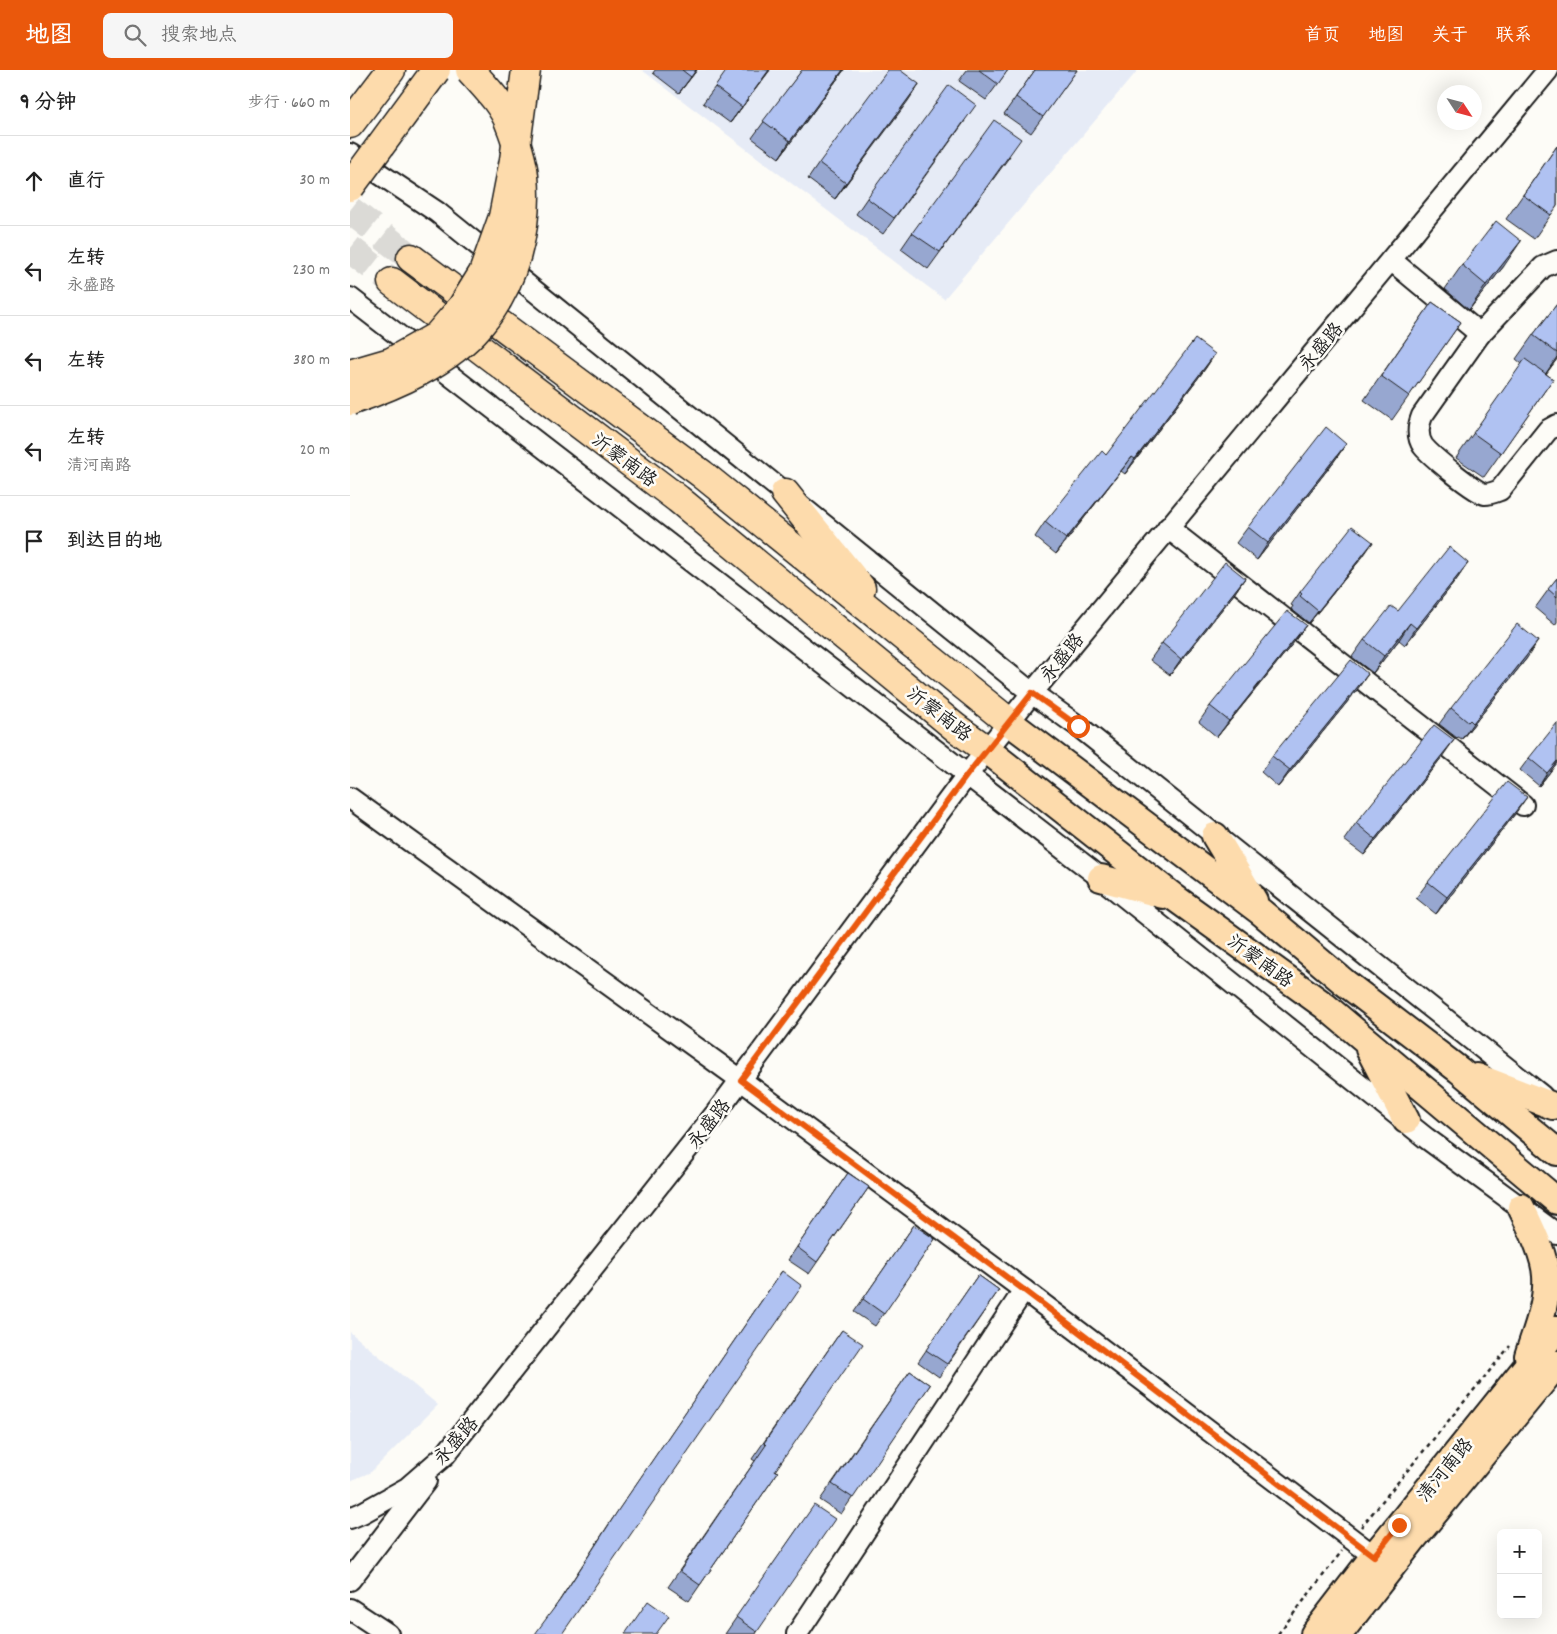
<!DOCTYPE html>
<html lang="zh">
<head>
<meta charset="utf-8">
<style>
  body { margin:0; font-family:Dekko,"LXGW WenKai TC",sans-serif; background:#f6f6f6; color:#222 }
  .controls { position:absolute; right:15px; bottom:15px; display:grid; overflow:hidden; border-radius:8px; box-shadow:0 5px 20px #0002 }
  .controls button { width:45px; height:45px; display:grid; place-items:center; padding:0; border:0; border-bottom:1px solid #e0e0e0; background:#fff; color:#222; font:25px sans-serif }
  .compass { position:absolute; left:1087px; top:15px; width:45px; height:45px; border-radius:50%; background:#fff; box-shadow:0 5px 20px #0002; rotate:126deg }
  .stop { position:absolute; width:15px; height:15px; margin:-11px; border:4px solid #ea580c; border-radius:50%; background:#fff }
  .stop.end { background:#ea580c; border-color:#fff; box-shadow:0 1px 5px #0008 }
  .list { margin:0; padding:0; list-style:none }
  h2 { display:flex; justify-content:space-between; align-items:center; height:65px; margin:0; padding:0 20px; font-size:21px }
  h2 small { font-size:16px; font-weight:400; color:#767676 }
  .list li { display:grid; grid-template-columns:32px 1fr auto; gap:15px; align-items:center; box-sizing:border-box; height:90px; padding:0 20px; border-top:1px solid #e0e0e0 }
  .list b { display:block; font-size:19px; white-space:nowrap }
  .list p { margin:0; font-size:16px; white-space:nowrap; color:#767676 }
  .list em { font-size:16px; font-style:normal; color:#767676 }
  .icon { flex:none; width:28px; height:28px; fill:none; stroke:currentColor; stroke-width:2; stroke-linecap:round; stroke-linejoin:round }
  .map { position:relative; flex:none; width:1207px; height:1564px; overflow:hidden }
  header { display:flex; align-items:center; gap:30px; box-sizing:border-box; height:70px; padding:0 25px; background:#ea580c; color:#fff }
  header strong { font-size:24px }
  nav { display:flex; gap:28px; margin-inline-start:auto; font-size:18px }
  .search { width:350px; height:45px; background:#f6f6f6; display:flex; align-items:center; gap:12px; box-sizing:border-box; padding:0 18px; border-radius:8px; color:#767676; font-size:19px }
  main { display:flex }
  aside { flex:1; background:#fff }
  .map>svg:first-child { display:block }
</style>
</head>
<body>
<header>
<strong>地图</strong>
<div class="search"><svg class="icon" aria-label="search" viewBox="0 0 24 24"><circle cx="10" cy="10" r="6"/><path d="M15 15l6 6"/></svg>搜索地点</div>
<nav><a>首页</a><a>地图</a><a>关于</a><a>联系</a></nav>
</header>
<main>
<aside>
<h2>9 分钟<small>步行 · 660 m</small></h2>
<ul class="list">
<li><svg class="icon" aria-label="ahead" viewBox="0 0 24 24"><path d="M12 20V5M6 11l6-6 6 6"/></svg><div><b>直行</b></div><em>30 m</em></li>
<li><svg class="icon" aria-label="left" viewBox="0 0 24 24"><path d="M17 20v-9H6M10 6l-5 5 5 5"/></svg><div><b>左转</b><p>永盛路</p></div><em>230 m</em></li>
<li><svg class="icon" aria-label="left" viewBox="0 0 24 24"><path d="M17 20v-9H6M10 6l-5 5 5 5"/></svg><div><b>左转</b></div><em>380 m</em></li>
<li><svg class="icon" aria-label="left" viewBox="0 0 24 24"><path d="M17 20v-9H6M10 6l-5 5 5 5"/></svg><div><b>左转</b><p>清河南路</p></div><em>20 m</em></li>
<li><svg class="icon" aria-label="arrive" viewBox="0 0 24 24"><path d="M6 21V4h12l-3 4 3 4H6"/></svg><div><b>到达目的地</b></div></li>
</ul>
</aside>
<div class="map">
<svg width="1207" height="1564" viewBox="0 0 1207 1564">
  <rect width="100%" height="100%" fill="#fdfcf7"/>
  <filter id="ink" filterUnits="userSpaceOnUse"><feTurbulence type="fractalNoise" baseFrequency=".02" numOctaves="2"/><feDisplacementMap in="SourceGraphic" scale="10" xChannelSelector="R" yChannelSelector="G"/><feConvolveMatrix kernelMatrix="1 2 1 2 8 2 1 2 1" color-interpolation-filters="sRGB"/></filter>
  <g filter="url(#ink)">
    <!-- built -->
    <g fill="#e6ebf6">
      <polygon points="292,0 788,0 594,229"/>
      <polygon points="0,1262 88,1335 21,1402 0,1411"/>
    </g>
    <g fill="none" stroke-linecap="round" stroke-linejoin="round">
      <!-- highway-tunnel -->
      <g stroke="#dbdad6" stroke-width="28" stroke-dasharray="28 14" stroke-linecap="butt">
        <polyline points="0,140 61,188"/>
        <polyline points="0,179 42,212"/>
      </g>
      <!-- minor casing -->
      <g stroke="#1c1c1c" stroke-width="24">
        <g id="minor">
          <polyline points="0,84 87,142 682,623 728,656 1192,1026"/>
          <polyline points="1041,190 1130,264 1193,197 1207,191"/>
          <polyline points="0,228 751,808 1076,1068 1207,1164"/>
          <path d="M 1130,264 L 1072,346 C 1068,356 1067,367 1073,376 C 1080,385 1126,423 1135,424 C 1141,424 1145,422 1150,420 L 1198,360 L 1207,355"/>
          <polyline points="818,458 1173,735"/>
          <polyline points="0,728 391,1010 674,1220 1024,1486"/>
          <polyline points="0,1448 12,1443 57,1418 95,1385 366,1043 617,705 682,623 1198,0"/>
          <polyline points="0,1510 76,1411"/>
          <polyline points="0,1539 38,1564"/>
          <polyline points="447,1564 674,1220"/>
        </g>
      </g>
      <!-- major casing -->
      <g stroke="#1c1c1c" stroke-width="30">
        <g id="major">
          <polyline points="659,652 911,842 994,912 1109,1000 1207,1082"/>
          <polyline points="637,680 825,828 975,936 1207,1131"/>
          <polyline points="865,766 904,831"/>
          <polyline points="751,808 813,825"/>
          <polyline points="1019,979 1056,1050"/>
          <polyline points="1127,1007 1203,1036"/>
          <path d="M 1171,1137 C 1180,1156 1195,1185 1196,1206 C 1198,1233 1186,1261 1178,1286"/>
          <polyline points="964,1564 1024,1486 1207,1259"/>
          <polyline points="989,1564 1064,1468 1207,1294"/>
        </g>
      </g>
      <!-- highway casing -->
      <g stroke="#1c1c1c" stroke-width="31">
        <g id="highway">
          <polyline points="0,54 41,0"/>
          <polyline points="61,188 352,404 659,652"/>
          <polyline points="42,212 328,429 606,658 637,680"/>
          <polyline points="435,423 511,518"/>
        </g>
      </g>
      <!-- path -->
      <g stroke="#1c1c1c" stroke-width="2.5" stroke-dasharray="4 4" stroke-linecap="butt">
        <polyline points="1011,1457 1160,1276"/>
        <polyline points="928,1564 992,1481"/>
      </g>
      <!-- minor -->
      <use href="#minor" stroke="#fdfcf7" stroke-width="20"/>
      <!-- major -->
      <use href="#major" stroke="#fddbac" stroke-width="26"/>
      <!-- highway -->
      <use href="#highway" stroke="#fddbac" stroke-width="28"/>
      <!-- highway-bridge casing -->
      <g stroke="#1c1c1c" stroke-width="31" stroke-linecap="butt">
        <g id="highway-bridge">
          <polyline points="0,117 86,0"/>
          <polyline points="0,304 41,292 87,266 112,237 133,203 153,147 164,90 176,0"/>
          <path d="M 0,331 C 46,315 98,293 130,255 C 164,215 179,158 174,106 C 173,93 165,67 160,55 C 153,34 134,16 120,0"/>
        </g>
      </g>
      <!-- highway-bridge -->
      <use href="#highway-bridge" stroke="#fddbac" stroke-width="28"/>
    </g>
    <!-- wall -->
    <g fill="#97a7d0" stroke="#1c1c1c">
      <polygon points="305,0 347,0 329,23 303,3"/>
      <polygon points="420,0 380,53 353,33 365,17"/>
      <polygon points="452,0 494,0 429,88 402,68"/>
      <polygon points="617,0 658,0 636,30 609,11"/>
      <polygon points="685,0 727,0 681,63 654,44"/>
      <polygon points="569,14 485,129 458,109 469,93"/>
      <polygon points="615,51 533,164 506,144 517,128"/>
      <polygon points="1207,76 1207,136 1184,169 1156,149"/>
      <polygon points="660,86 578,199 551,179 562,163"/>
      <polygon points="1112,195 1154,196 1119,240 1095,219"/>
      <polygon points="1082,232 1111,252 1042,350 1014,330"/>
      <polygon points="1207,234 1207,289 1196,304 1203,309 1134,407 1106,388 1172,294 1166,289 1183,265"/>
      <polygon points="865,284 855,299 775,404 771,401 706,484 685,467 695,452 756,385"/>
      <polygon points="996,374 985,390 907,490 886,473 898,457"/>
      <polygon points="1014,485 959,553 941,539 943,536 941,535 950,522"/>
      <polygon points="1118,493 1107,509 1055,575 1049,570 1023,603 1002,587 1014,570 1048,541"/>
      <polygon points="895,508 884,524 820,605 800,590 812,573"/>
      <polygon points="1207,508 1207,552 1205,555 1185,538"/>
      <polygon points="956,555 944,572 867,667 849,652 860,636"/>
      <polygon points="1177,588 1112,669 1108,667 1107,668 1089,654 1101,638"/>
      <polygon points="1007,620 928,717 911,702 922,686"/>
      <polygon points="1092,687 1014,785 994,770 1006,753"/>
      <polygon points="1179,688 1207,693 1189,716 1170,700"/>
      <polygon points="1165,744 1086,844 1066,828 1078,812"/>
      <polygon points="498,1103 519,1117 459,1204 438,1190"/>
      <polygon points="564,1155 585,1169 525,1256 504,1242"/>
      <polygon points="432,1201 202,1542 259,1454"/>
      <polygon points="628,1205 649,1220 589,1307 568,1292"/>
      <polygon points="492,1260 425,1401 428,1402 339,1531 318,1517 405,1391 402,1389"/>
      <polygon points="560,1301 580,1315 491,1444 470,1430"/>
      <polygon points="453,1451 407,1562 406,1564 375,1564"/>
    </g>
    <!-- shaded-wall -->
    <g fill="#7b88a9" stroke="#1c1c1c">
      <polygon points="346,0 347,0 329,23 341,7"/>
      <polygon points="419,0 420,0 380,53 392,37"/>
      <polygon points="493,0 494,0 429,88 440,71"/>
      <polygon points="569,14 558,31 485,129 496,113"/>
      <polygon points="1171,171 1154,196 1119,240 1136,215"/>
      <polygon points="865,284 855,299 775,404 785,389"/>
      <polygon points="1207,287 1207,289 1192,309"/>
      <polygon points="996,374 985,390 907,490 918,473"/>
      <polygon points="782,387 771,401 706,484 716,469"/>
      <polygon points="1023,472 1014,485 959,553 968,541"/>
      <polygon points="1118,493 1107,509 1055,575 1066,558"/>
      <polygon points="895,508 884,524 820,605 831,589"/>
      <polygon points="1060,553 1049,570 1023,603 1034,586"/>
      <polygon points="956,555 944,572 867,667 879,651"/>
      <polygon points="1188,571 1177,588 1112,669 1123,653"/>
      <polygon points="1018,604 1007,620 928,717 940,700"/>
      <polygon points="1104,670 1092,687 1014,785 1025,769"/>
      <polygon points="1207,691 1207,693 1189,716 1197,703"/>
      <polygon points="1177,727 1165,744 1086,844 1097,827"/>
    </g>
    <!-- building -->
    <g fill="#b0c2f2" stroke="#1c1c1c">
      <polygon points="332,0 346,0 341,7"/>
      <polygon points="377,0 419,0 392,37 365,17"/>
      <polygon points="452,0 493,0 440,71 413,51"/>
      <polygon points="538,0 550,0 569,14 496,113 469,93"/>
      <polygon points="629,0 658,0 648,14"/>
      <polygon points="685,0 727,0 693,47 666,27"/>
      <polygon points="599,15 626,35 544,148 517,128"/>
      <polygon points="644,50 671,69 590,182 562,163"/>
      <polygon points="1207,76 1207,136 1201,145 1173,125"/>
      <polygon points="1146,151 1171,171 1136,215 1112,195"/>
      <polygon points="1082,232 1111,252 1059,326 1031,306"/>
      <polygon points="1207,234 1207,283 1183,265"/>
      <polygon points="845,269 865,284 785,389 782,387 716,469 695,452 752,381 756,385"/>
      <polygon points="1175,289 1203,309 1151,383 1123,363"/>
      <polygon points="976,357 996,374 918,473 898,457"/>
      <polygon points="1002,456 1023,472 968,541 950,526 952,524 950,522"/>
      <polygon points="1099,477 1118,493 1066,558 1060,553 1034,586 1014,570 1041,536 1048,541"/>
      <polygon points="875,492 895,508 831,589 812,573"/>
      <polygon points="1207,508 1207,527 1198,519"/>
      <polygon points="937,541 956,555 879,651 860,636"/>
      <polygon points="1167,554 1188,571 1123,653 1120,650 1118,652 1101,638"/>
      <polygon points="1001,590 1018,604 940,700 922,686"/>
      <polygon points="1207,653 1207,691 1197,703 1179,688"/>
      <polygon points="1084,655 1104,670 1025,769 1006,753"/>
      <polygon points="1157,712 1177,727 1097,827 1078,812"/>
      <polygon points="498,1103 519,1117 467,1192 447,1177"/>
      <polygon points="564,1155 585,1169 534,1244 513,1229"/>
      <polygon points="432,1201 452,1216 212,1564 185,1564 210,1530 269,1439"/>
      <polygon points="628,1205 649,1220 597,1294 576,1280"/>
      <polygon points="492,1260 513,1274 425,1401 428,1402 350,1515 330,1501 416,1375 414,1373"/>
      <polygon points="560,1301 580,1315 503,1428 482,1414"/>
      <polygon points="464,1435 485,1449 407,1562 386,1547"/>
      <polygon points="298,1531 319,1546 306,1564 275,1564"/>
    </g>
  </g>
  <g fill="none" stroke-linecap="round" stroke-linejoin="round" filter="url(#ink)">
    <!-- route -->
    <polyline stroke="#ea580c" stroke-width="6" points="728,656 682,623 617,705 391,1010 674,1220 1024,1486 1049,1455"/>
  </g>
  <g text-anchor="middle" stroke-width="5" stroke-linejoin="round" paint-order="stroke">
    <!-- street labels -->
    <g font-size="19" fill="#1c1c1c" stroke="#fdfcf7">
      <text transform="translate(970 276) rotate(-50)" y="7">永盛路</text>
      <text transform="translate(275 389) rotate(37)" y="7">沂蒙南路</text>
      <text transform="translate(711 587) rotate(-51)" y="7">永盛路</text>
      <text transform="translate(590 643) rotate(38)" y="7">沂蒙南路</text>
      <text transform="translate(911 890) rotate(36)" y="7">沂蒙南路</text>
      <text transform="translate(358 1053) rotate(-52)" y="7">永盛路</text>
      <text transform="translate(105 1370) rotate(-49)" y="7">永盛路</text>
      <text transform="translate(1094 1399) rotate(-51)" y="7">清河南路</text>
    </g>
  </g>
</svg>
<div class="controls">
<button>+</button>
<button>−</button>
</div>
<svg class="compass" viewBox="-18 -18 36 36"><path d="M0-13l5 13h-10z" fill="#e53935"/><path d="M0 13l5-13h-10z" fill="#767676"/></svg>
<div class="stop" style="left:728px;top:656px"></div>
<div class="stop end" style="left:1049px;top:1455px"></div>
</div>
</main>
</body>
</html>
